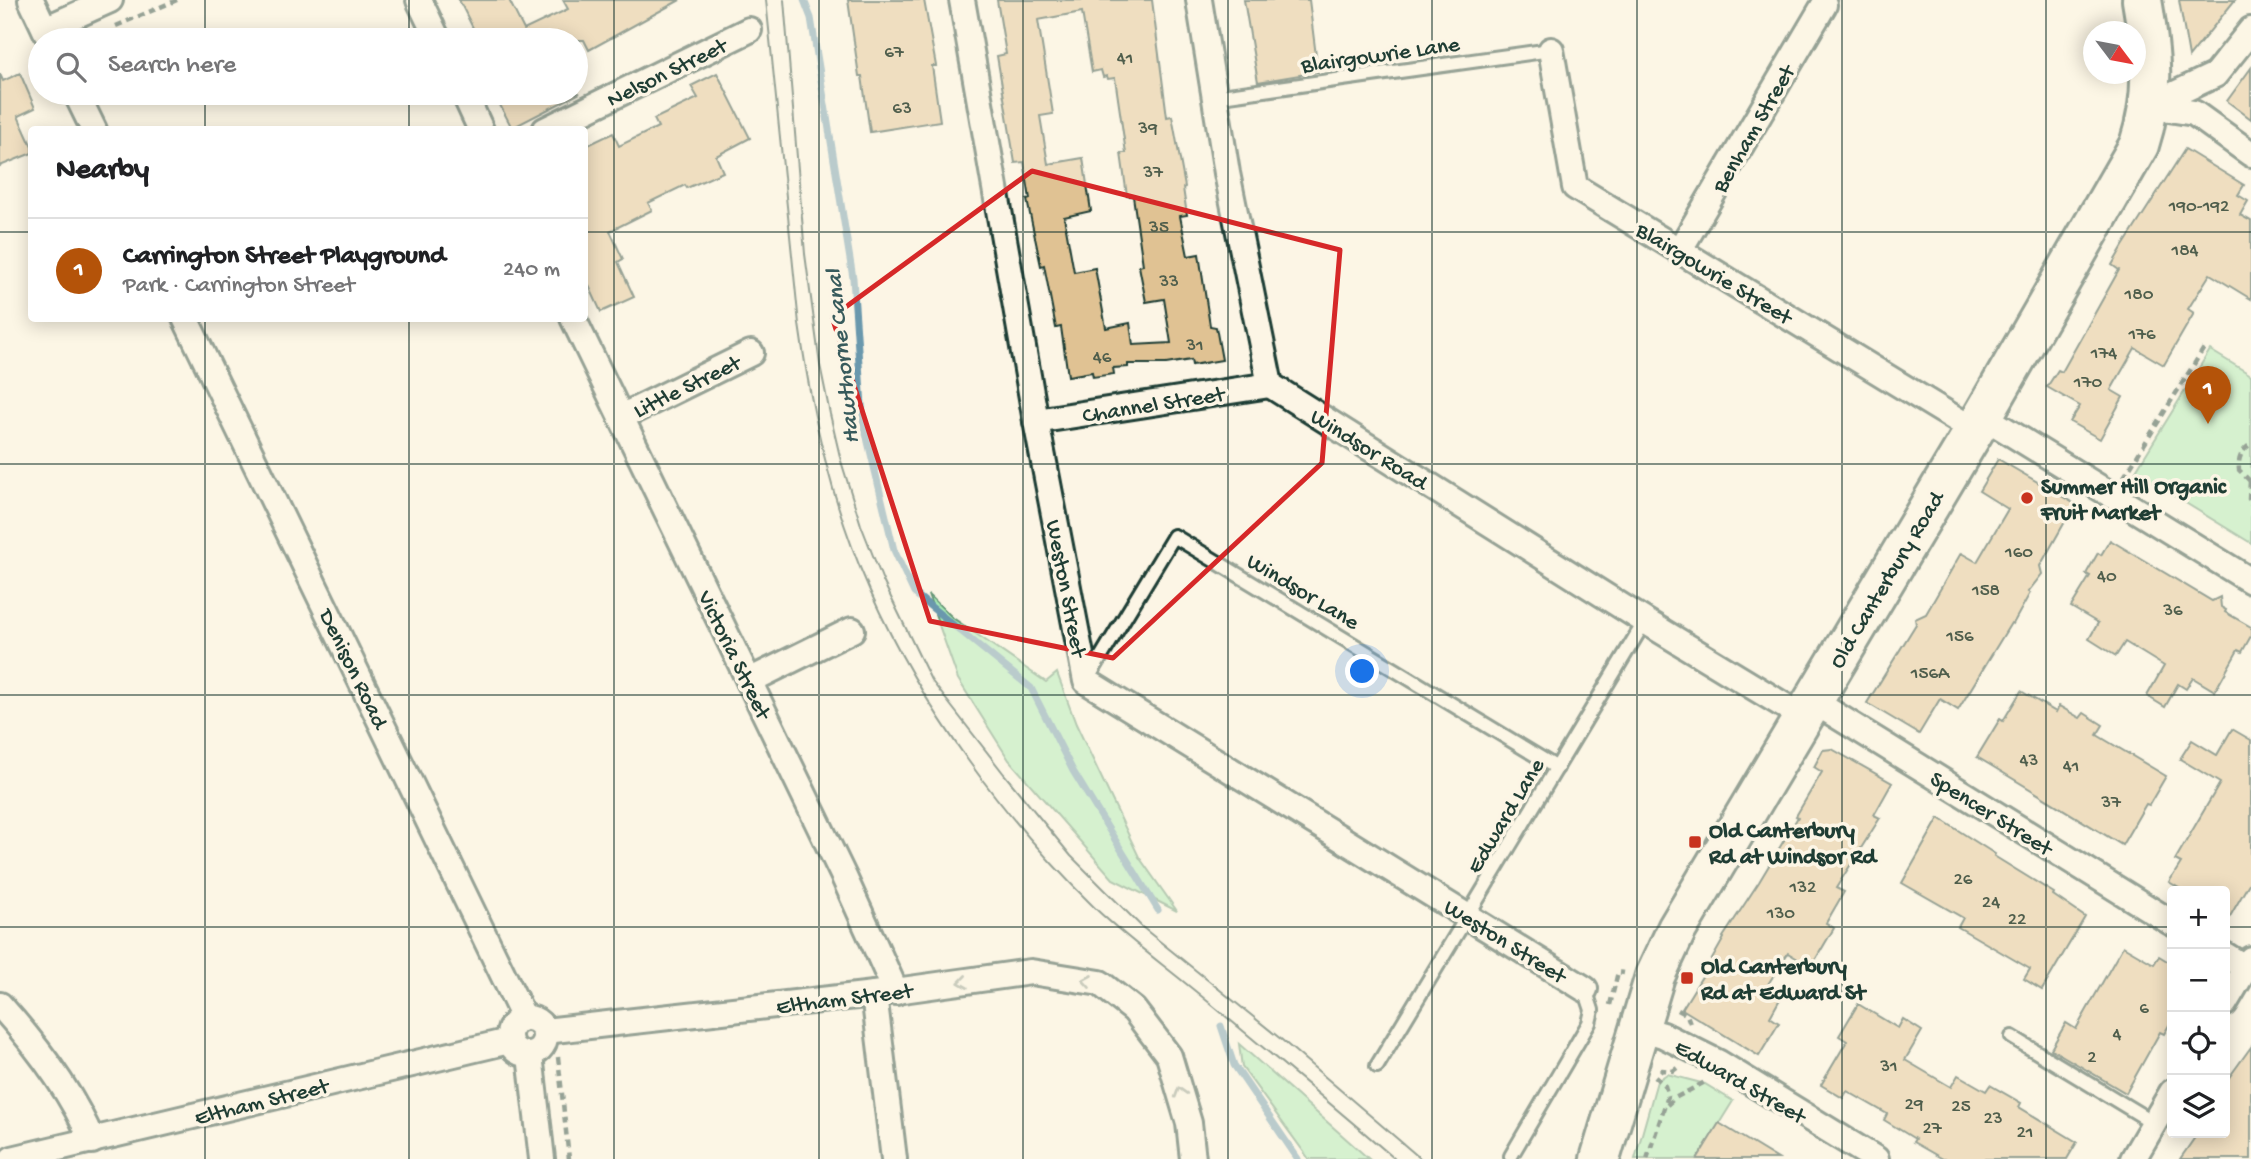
<!DOCTYPE html>
<html lang="en">
<head>
<meta charset="utf-8">
<style>
  body { margin:0; font-family:"Gochi Hand",sans-serif; background:#f6f6f6; color:#202124 }
  .controls { position:absolute; right:21px; bottom:21px; display:grid; overflow:hidden; border-radius:7px; box-shadow:0 4px 18px #0003 }
  .controls button { width:63px; height:63px; display:grid; place-items:center; padding:0; border:0; border-bottom:2px solid #e0e0e0; background:#fff; color:#202124; font:35px sans-serif }
  .compass { position:absolute; left:2083px; top:21px; width:63px; height:63px; border-radius:50%; background:#fff; box-shadow:0 4px 18px #0003; rotate:122deg }
  .you { position:absolute; left:1363px; top:672px; width:24px; height:24px; margin:-18px; border:5px solid #fff; border-radius:50%; background:#1a73e8; box-shadow:0 0 0 10px #1a73e833 }
  .badge { display:grid; place-items:center; width:46px; height:46px; border-radius:50%; background:#b45309; color:#fff; font-size:23px; font-weight:700 }
  .pin { position:absolute; translate:-50% -58px; filter:drop-shadow(0 2px 4px #0008) }
  .pin::after { content:''; position:absolute; top:37px; width:24px; height:21px; background:inherit; clip-path:polygon(0 0,100% 0,50% 100%) }
  .list { margin:0; padding:0; list-style:none }
  h2 { display:flex; justify-content:space-between; align-items:center; height:91px; margin:0; padding:0 28px; font-size:30px }
  h2 small { font-size:23px; font-weight:400; color:#757577 }
  .list li { display:grid; grid-template-columns:46px 1fr auto; gap:21px; align-items:center; box-sizing:border-box; height:105px; padding:0 28px; border-top:2px solid #e0e0e0 }
  .list b { display:block; font-size:26px; white-space:nowrap }
  .list p { margin:0; font-size:23px; white-space:nowrap; color:#757577 }
  .list em { font-size:23px; font-style:normal; color:#757577 }
  .icon { flex:none; width:38px; height:38px; fill:none; stroke:currentColor; stroke-width:2; stroke-linecap:round; stroke-linejoin:round }
  .map { position:relative; flex:none; width:2251px; height:1159px; overflow:hidden }
  .search { position:absolute; background:#fff; box-shadow:0 4px 18px #0003; left:28px; top:28px; width:560px; height:77px; display:flex; align-items:center; gap:18px; box-sizing:border-box; padding:0 24px; border-radius:38px; color:#757577; font-size:26px }
  .panel { position:absolute; background:#fff; box-shadow:0 4px 18px #0003; left:28px; top:126px; width:560px; height:196px; border-radius:7px }
  .map>svg:first-child { display:block }
</style>
</head>
<body>
<div class="map">
<svg width="2251" height="1159" viewBox="0 0 2251 1159">
  <rect width="100%" height="100%" fill="#fcf5e5"/>
  <filter id="ink" filterUnits="userSpaceOnUse"><feTurbulence type="fractalNoise" baseFrequency=".0143" numOctaves="2"/><feDisplacementMap in="SourceGraphic" scale="14" xChannelSelector="R" yChannelSelector="G"/><feConvolveMatrix kernelMatrix="1 2 1 2 8 2 1 2 1" color-interpolation-filters="sRGB"/></filter>
  <g filter="url(#ink)">
    <!-- green -->
    <g fill="#a8ebb4" stroke="#649474" stroke-width="2">
      <polygon points="2210,350 2251,375 2251,543 2135,472"/>
      <polygon points="928,594 953,618 1046,682 1057,673 1076,724 1139,857 1177,911 1113,879 1009,760 958,679"/>
      <polygon points="1239,1044 1369,1159 1309,1159 1242,1067"/>
      <polygon points="1667,1074 1705,1084 1733,1101 1697,1159 1635,1159 1657,1081"/>
    </g>
    <g fill="none" stroke-linecap="round" stroke-linejoin="round">
      <!-- stream -->
      <g stroke="#6b98ad" stroke-width="7">
        <polyline points="804,0 811,18 853,278 863,421 894,550 914,593 1031,688 1073,771 1158,910"/>
        <polyline points="1221,1026 1234,1065 1298,1159"/>
      </g>
    </g>
    <!-- building -->
    <g fill="#e0c293" stroke="#1f3d34" stroke-width="2" fill-rule="evenodd">
      <polygon points="459,0 509,0 524,30 568,9 563,0 680,0 589,50 584,40 479,40"/>
      <polygon points="848,0 924,0 936,66 932,66 940,121 870,132 862,76 859,76"/>
      <path d="M 997,0 L 1152,0 L 1167,117 L 1172,116 L 1185,187 L 1183,188 L 1187,215 L 1180,216 L 1188,256 L 1199,254 L 1210,326 L 1216,327 L 1222,360 L 1192,365 L 1191,360 L 1166,364 L 1128,364 L 1128,367 L 1113,368 L 1114,374 L 1093,377 L 1092,372 L 1068,376 L 1061,327 L 1056,328 L 1044,265 L 1041,266 L 1027,200 L 1030,199 L 1024,162 L 1015,163 L 997,56 L 1006,54 ZM 1082,12 L 1092,72 L 1101,70 L 1103,77 L 1107,76 L 1108,79 L 1115,78 L 1126,153 L 1121,153 L 1127,196 L 1133,196 L 1143,265 L 1139,266 L 1146,302 L 1164,299 L 1171,343 L 1133,345 L 1130,323 L 1106,328 L 1095,268 L 1074,272 L 1064,217 L 1091,211 L 1083,158 L 1048,164 L 1040,116 L 1053,114 L 1038,20 Z"/>
      <polygon points="1244,0 1309,0 1318,72 1258,82"/>
      <polygon points="2179,0 2235,0 2189,57"/>
      <polygon points="2251,68 2251,119 2227,101"/>
      <polygon points="20,73 35,108 18,116 32,147 32,153 0,166 0,74 3,81"/>
      <polygon points="717,73 750,138 716,156 723,172 687,188 685,185 648,203 652,210 610,231 623,259 618,262 634,297 601,312 584,275 584,147 613,133 619,146 658,127 654,119 698,98 691,86"/>
      <polygon points="523,93 580,93 512,128 500,105"/>
      <polygon points="2185,149 2244,185 2238,195 2248,201 2240,215 2251,221 2251,299 2210,274 2188,309 2194,313 2164,365 2135,348 2111,390 2123,397 2100,439 2070,422 2080,406 2047,387 2058,370 2062,372 2119,270 2112,265 2123,246"/>
      <polygon points="1998,459 2075,504 2040,566 2042,574 2028,592 2030,593 2013,624 2011,623 1958,710 1940,699 1919,734 1867,703 1916,624 1915,619 1926,614 1961,553 1977,562 2008,509 1979,491"/>
      <polygon points="2110,540 2212,601 2220,597 2221,607 2226,610 2225,612 2251,627 2251,636 2242,652 2238,650 2215,691 2193,678 2186,689 2178,684 2165,707 2147,696 2164,666 2125,642 2116,656 2089,639 2098,623 2071,607 2090,576 2086,574 2098,553 2101,555"/>
      <polygon points="2021,691 2056,712 2059,706 2080,718 2084,713 2103,725 2097,735 2166,776 2149,805 2146,804 2122,845 1977,757 2000,719 2003,721"/>
      <polygon points="2232,729 2251,740 2251,880 2225,925 2225,891 2184,891 2169,882 2181,863 2175,860 2220,783 2180,759 2192,740 2217,755"/>
      <polygon points="1832,749 1892,783 1874,815 1880,818 1836,888 1844,892 1826,923 1834,928 1811,967 1788,953 1765,989 1780,999 1770,1017 1779,1023 1759,1056 1682,1009 1706,970 1724,938 1723,937 1759,882 1798,817 1796,816 1822,772 1814,767 1823,750"/>
      <polygon points="1939,818 1995,854 1994,856 2054,893 2053,895 2085,917 2042,990 2024,979 2030,969 1958,927 1963,918 1902,883"/>
      <polygon points="2123,946 2154,964 2159,956 2172,964 2172,1020 2164,1034 2160,1032 2126,1093 2051,1049 2066,1023 2076,1029"/>
      <polygon points="1858,1004 1898,1028 1903,1019 1922,1031 1905,1060 1951,1087 1958,1075 1986,1091 1990,1085 2021,1103 2019,1107 2077,1142 2067,1159 1943,1159 1913,1142 1915,1139 1884,1120 1887,1114 1847,1091 1843,1098 1821,1085 1847,1041 1839,1036"/>
      <polygon points="2251,1047 2251,1159 2180,1159 2198,1133 2225,1133 2225,1083"/>
      <polygon points="1719,1123 1778,1159 1697,1159"/>
    </g>
    <g fill="none" stroke-linecap="round" stroke-linejoin="round">
      <!-- lane casing -->
      <g stroke="#1f3d34" stroke-width="18">
        <g id="lane">
          <polyline points="1214,97 1551,50"/>
          <polyline points="1087,680 1174,536 1557,768"/>
          <polyline points="2012,1037 2154,1123"/>
          <polyline points="1377,1066 1645,621"/>
          <polyline points="1511,1156 1589,1023 1592,1010 1585,989"/>
        </g>
      </g>
      <!-- street casing -->
      <g stroke="#1f3d34" stroke-width="30">
        <g id="street">
          <polyline points="31,0 50,40"/>
          <polyline points="419,0 438,40"/>
          <polyline points="962,0 1036,421 1086,681 1585,989"/>
          <polyline points="1199,0 1227,173 1270,385 1645,621 1803,717"/>
          <polyline points="45,29 110,0"/>
          <polyline points="1551,50 1575,187 1974,430"/>
          <polyline points="76,93 94,130"/>
          <polyline points="464,93 481,130"/>
          <polyline points="2149,106 2215,75 2251,30"/>
          <polyline points="2150,106 2194,113 2251,154"/>
          <polyline points="545,130 749,30"/>
          <polyline points="1679,251 1824,5"/>
          <polyline points="185,318 524,1018"/>
          <polyline points="573,318 844,877 896,992"/>
          <polyline points="1983,416 2251,581"/>
          <polyline points="621,417 751,353"/>
          <polyline points="1036,421 1270,385"/>
          <polyline points="749,681 852,630"/>
          <polyline points="1813,701 2172,923"/>
          <polyline points="2225,955 2246,968"/>
          <polyline points="874,994 894,1159"/>
          <polyline points="2225,1003 2251,959"/>
          <path d="M 0,1005 C 35,1044 72,1092 92,1141"/>
          <circle cx="527" cy="1036" r="18"/>
          <polyline points="1639,1028 1663,1035 1719,1063 1876,1159"/>
          <polyline points="545,1031 874,994 1031,972 1100,983 1134,1010 1169,1056 1189,1123 1193,1159"/>
          <polyline points="530,1055 542,1159"/>
          <polyline points="12,1159 509,1041"/>
          <polyline points="2133,1159 2172,1092"/>
        </g>
      </g>
      <!-- primary casing -->
      <g stroke="#1f3d34" stroke-width="44">
        <path id="primary" d="M 1600,1159 L 1655,976 L 1677,929 L 1983,416 L 2139,145 C 2156,93 2151,53 2142,0"/>
      </g>
      <!-- path -->
      <g stroke="#1f3d34" stroke-width="4.5" stroke-dasharray="7 5" stroke-linecap="butt">
        <polyline points="116,26 177,0"/>
        <polyline points="2124,477 2204,348"/>
        <path d="M 2250,481 L 2239,470 C 2238,458 2241,451 2251,444"/>
        <polyline points="2250,481 2249,499 2251,505"/>
        <polyline points="1610,1005 1618,972 1624,973"/>
        <polyline points="1678,1010 1687,1015 1690,1023"/>
        <polyline points="558,1057 569,1159"/>
        <polyline points="1660,1072 1662,1070 1673,1071 1677,1068"/>
        <polyline points="1667,1105 1675,1098 1707,1081"/>
        <polyline points="1647,1159 1668,1096 1665,1086 1655,1077"/>
      </g>
      <!-- lane -->
      <use href="#lane" stroke="#fcf5e5" stroke-width="12"/>
      <!-- street -->
      <use href="#street" stroke="#fcf5e5" stroke-width="24"/>
      <!-- primary -->
      <use href="#primary" stroke="#fcf5e5" stroke-width="38"/>
      <!-- tram -->
      <g stroke="#1f3d34" stroke-width="2">
        <path d="M 766,0 L 799,324 C 812,415 832,506 870,591 C 923,710 1004,819 1097,910 C 1129,940 1166,967 1200,995 C 1265,1049 1331,1104 1395,1159"/>
        <polyline points="784,0 805,254 820,365 830,414 841,461 861,525 883,581 931,680 1004,774 1071,856 1142,927 1282,1040 1421,1159"/>
      </g>
    </g>
    <!-- one-way arrows -->
    <defs><path id="oneway-chevron" d="M-2-3.5L2.5 0L-2 3.5" fill="none" stroke-width="1.6" stroke-linecap="round" stroke-linejoin="round" transform="scale(1.75)"/></defs>
    <g stroke="#8e998c">
      <use href="#oneway-chevron" transform="translate(1087 981) rotate(-171)"/>
      <use href="#oneway-chevron" transform="translate(963 982) rotate(172)"/>
      <use href="#oneway-chevron" transform="translate(1180 1092) rotate(-107)"/>
    </g>
  </g>
  <!-- marked area -->
  <path d="M0 0H2251V1159H0ZM 1032,171 L 1340,250 L 1322,463 L 1113,658 L 930,621 L 832,317 Z" fill="#fcf5e5" fill-opacity=".55" fill-rule="evenodd"/>
  <path fill="none" stroke="#d62828" stroke-width="5" stroke-linejoin="round" d="M 1032,171 L 1340,250 L 1322,463 L 1113,658 L 930,621 L 832,317 Z"/>
  <!-- grid -->
  <path fill="none" stroke="#1f3d34" stroke-width="2" stroke-opacity="0.55" d="M 205,0 L 205,40M 409,0 L 409,40M 614,0 L 614,1159M 819,0 L 819,1159M 1023,0 L 1023,1159M 1228,0 L 1228,1159M 1432,0 L 1432,1159M 1637,0 L 1637,1159M 1842,0 L 1842,1159M 2046,0 L 2046,1159M 205,93 L 205,130M 409,93 L 409,130M 0,232 L 32,232M 584,232 L 2251,232M 205,318 L 205,1159M 409,318 L 409,1159M 0,464 L 2251,464M 0,695 L 2251,695M 0,927 L 2172,927M 2225,927 L 2251,927"/>
  <!-- markers -->
  <g fill="#c8321e" stroke="#fcf5e5" stroke-width="2.5">
    <circle cx="2027" cy="498" r="7"/>
    <rect x="1688" y="835" width="14" height="14" rx="3.5"/>
    <rect x="1680" y="971" width="14" height="14" rx="3.5"/>
  </g>
  <g text-anchor="middle" stroke-width="7" stroke-linejoin="round" paint-order="stroke">
    <!-- number labels -->
    <g font-size="19" fill="#4f5e4c">
      <text x="894" y="57">67</text>
      <text x="1125" y="63">41</text>
      <text x="902" y="113">63</text>
      <text x="1148" y="133">39</text>
      <text x="1153" y="177">37</text>
      <text x="2199" y="211">190-192</text>
      <text x="1159" y="232">35</text>
      <text x="2185" y="255">184</text>
      <text x="1169" y="286">33</text>
      <text x="2139" y="299">180</text>
      <text x="2142" y="339">176</text>
      <text x="1195" y="350">31</text>
      <text x="2104" y="358">174</text>
      <text x="1102" y="362">46</text>
      <text x="2088" y="387">170</text>
      <text x="2019" y="557">160</text>
      <text x="2107" y="581">40</text>
      <text x="1986" y="595">158</text>
      <text x="2173" y="615">36</text>
      <text x="1960" y="641">156</text>
      <text x="1930" y="678">156A</text>
      <text x="2029" y="765">43</text>
      <text x="2071" y="771">41</text>
      <text x="2111" y="807">37</text>
      <text x="1963" y="884">26</text>
      <text x="1803" y="892">132</text>
      <text x="1991" y="907">24</text>
      <text x="1781" y="918">130</text>
      <text x="2017" y="924">22</text>
      <text x="2144" y="1013">6</text>
      <text x="2117" y="1039">4</text>
      <text x="2092" y="1062">2</text>
      <text x="1889" y="1071">31</text>
      <text x="1914" y="1109">29</text>
      <text x="1961" y="1111">25</text>
      <text x="1993" y="1123">23</text>
      <text x="1932" y="1133">27</text>
      <text x="2025" y="1137">21</text>
    </g>
    <!-- street labels -->
    <g font-size="23" fill="#1f3d34" stroke="#fcf5e5">
      <text transform="translate(1380 53) rotate(-8)" y="8">Blairgowrie Lane</text>
      <text transform="translate(666 71) rotate(-26)" y="8">Nelson Street</text>
      <text transform="translate(1752 128) rotate(-60)" y="8">Benham Street</text>
      <text transform="translate(1715 272) rotate(31)" y="8">Blairgowrie Street</text>
      <text transform="translate(686 385) rotate(-26)" y="8">Little Street</text>
      <text transform="translate(1153 403) rotate(-9)" y="8">Channel Street</text>
      <text transform="translate(1370 448) rotate(32)" y="8">Windsor Road</text>
      <text transform="translate(1885 579) rotate(-59)" y="8">Old Canterbury Road</text>
      <text transform="translate(1068 588) rotate(79)" y="8">Weston Street</text>
      <text transform="translate(1304 590) rotate(31)" y="8">Windsor Lane</text>
      <text transform="translate(736 654) rotate(64)" y="8">Victoria Street</text>
      <text transform="translate(355 668) rotate(64)" y="8">Denison Road</text>
      <text transform="translate(1992 812) rotate(32)" y="8">Spencer Street</text>
      <text transform="translate(1504 815) rotate(-59)" y="8">Edward Lane</text>
      <text transform="translate(1506 940) rotate(32)" y="8">Weston Street</text>
      <text transform="translate(844 997) rotate(-7)" y="8">Eltham Street</text>
      <text transform="translate(1741 1080) rotate(30)" y="8">Edward Street</text>
      <text transform="translate(261 1100) rotate(-14)" y="8">Eltham Street</text>
    </g>
    <!-- poi labels -->
    <g font-size="23" font-weight="bold" fill="#1f3d34" stroke="#fcf5e5" text-anchor="start">
      <text x="2041" y="493">Summer Hill Organic<tspan x="2041" dy="26">Fruit Market</tspan></text>
      <text x="1709" y="837">Old Canterbury<tspan x="1709" dy="26">Rd at Windsor Rd</tspan></text>
      <text x="1701" y="973">Old Canterbury<tspan x="1701" dy="26">Rd at Edward St</tspan></text>
    </g>
    <!-- water labels -->
    <g font-size="24" font-style="italic" fill="#385b5c" stroke="#fcf5e5">
      <text transform="translate(841 357) rotate(-96)" y="8">Hawthorne Canal</text>
    </g>
  </g>
</svg>
<div class="controls">
<button>+</button>
<button>−</button>
<button><svg class="icon" aria-label="locate" viewBox="0 0 24 24"><circle cx="12" cy="12" r="6"/><path d="M12 2v4M12 18v4M2 12h4M18 12h4"/></svg></button>
<button><svg class="icon" aria-label="layers" viewBox="0 0 24 24"><path d="M12 4l9 5-9 5-9-5zM3 14l9 5 9-5"/></svg></button>
</div>
<svg class="compass" viewBox="-18 -18 36 36"><path d="M0-13l5 13h-10z" fill="#e53935"/><path d="M0 13l5-13h-10z" fill="#757577"/></svg>
<div class="you"></div>
<div class="pin badge" style="left:2208px;top:424px">1</div>
<div class="search"><svg class="icon" aria-label="search" viewBox="0 0 24 24"><circle cx="10" cy="10" r="6"/><path d="M15 15l6 6"/></svg>Search here</div>
<section class="panel">
<h2>Nearby<small></small></h2>
<ul class="list">
<li><span class="badge">1</span><div><b>Carrington Street Playground</b><p>Park · Carrington Street</p></div><em>240 m</em></li>
</ul>
</section>
</div>
</body>
</html>
